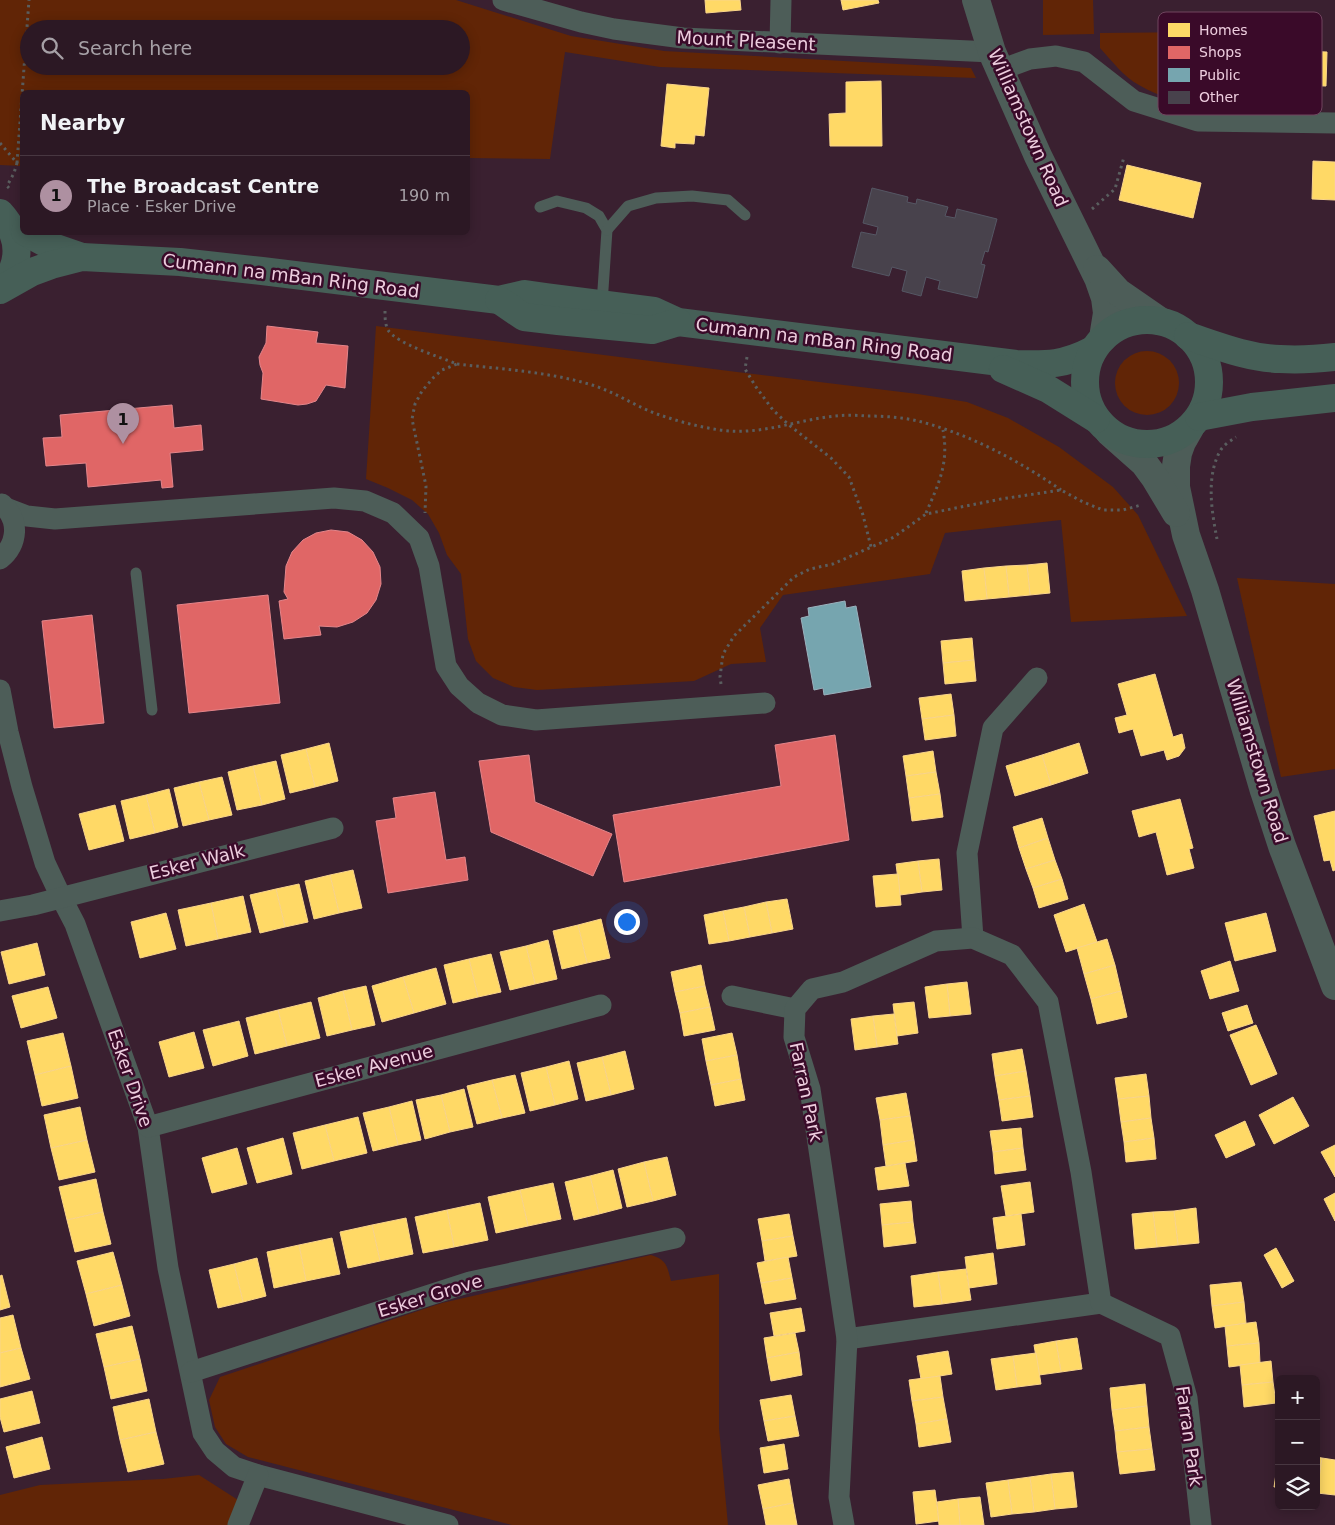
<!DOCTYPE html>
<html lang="en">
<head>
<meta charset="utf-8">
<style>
  body { margin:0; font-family:"DejaVu Sans",sans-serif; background:#34212c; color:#f1f3f6 }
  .controls { position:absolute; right:15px; bottom:15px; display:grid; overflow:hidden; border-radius:8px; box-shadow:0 2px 12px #0003 }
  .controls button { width:45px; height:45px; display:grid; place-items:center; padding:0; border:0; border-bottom:1px solid #483741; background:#2c1824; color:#f1f3f6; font:25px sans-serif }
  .you { position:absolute; left:626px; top:921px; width:18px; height:18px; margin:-12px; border:4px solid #fff; border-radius:50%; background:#1a73e8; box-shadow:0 0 0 8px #1a73e833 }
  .badge { display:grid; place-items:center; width:32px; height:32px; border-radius:50%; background:#ae90a1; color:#111; font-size:16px; font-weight:700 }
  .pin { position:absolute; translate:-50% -41px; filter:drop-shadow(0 1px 2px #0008) }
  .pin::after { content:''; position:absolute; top:26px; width:18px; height:15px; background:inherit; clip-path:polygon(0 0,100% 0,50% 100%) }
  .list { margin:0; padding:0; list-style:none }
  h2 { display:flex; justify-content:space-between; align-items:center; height:65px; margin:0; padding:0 20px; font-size:21px }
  h2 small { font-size:16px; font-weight:400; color:#a6a0a6 }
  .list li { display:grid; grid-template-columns:32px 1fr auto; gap:15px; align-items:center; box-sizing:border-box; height:80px; padding:0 20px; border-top:1px solid #483741 }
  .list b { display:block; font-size:19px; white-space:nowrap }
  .list p { margin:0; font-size:16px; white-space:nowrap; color:#a6a0a6 }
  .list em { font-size:16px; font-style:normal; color:#a6a0a6 }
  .icon { flex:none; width:28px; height:28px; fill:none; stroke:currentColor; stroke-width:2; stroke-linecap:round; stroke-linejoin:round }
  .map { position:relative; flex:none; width:1335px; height:1525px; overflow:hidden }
  .search { position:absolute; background:#2c1824; box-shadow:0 2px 12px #0003; left:20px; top:20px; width:450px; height:55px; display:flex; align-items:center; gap:12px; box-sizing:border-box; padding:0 18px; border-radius:28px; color:#a6a0a6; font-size:19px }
  .panel { position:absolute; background:#2c1824; box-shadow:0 2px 12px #0003; left:20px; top:90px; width:450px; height:145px; border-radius:8px }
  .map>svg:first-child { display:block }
</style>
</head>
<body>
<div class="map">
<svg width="1335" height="1525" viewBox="0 0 1335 1525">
  <rect width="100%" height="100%" fill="#3a2030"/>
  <!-- green -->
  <g fill="#612506" fill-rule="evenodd">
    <path d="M 0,0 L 456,0 L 571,36 L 664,51 L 971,68 L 976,78 L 660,67 L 565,52 L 550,159 L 468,158 L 468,92 L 22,92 L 22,166 L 0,165 ZM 29,29 L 461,29 L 461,66 L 29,66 Z"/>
    <polygon points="1043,0 1093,0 1094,34 1043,35"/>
    <path d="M 1206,32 L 1209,106 C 1185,102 1160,98 1139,85 C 1124,77 1112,61 1100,48 L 1100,33 Z"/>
    <polygon points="376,326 737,372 918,394 967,402 1008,418 1059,447 1113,487 1138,515 1187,616 1071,622 1061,520 945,533 930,574 783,595 760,628 766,662 731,664 694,681 537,690 514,687 493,678 476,661 468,639 461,574 447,555 439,533 428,514 412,500 388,488 366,479"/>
    <circle cx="1147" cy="383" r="32"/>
    <polygon points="1237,578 1335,584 1335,769 1281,777"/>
    <path d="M 651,1255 C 667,1260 667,1266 671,1281 L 719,1274 L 719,1428 L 728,1525 L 512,1525 L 248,1457 L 226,1444 L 215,1427 L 209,1400 L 220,1377 L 442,1303 Z"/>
    <polygon points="199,1475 238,1500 229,1525 0,1525 0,1495 40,1485 163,1479"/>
  </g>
  <!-- homes -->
  <g fill="#ffd966" stroke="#fad58a">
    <polygon points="705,0 740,0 741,10 706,13"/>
    <polygon points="841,0 878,0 879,3 843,10"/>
    <polygon points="1280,38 1299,38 1299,51 1327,52 1326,86 1280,85"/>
    <polygon points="881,81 882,146 830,146 829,114 846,113 846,82"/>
    <polygon points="667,84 709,88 704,136 695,135 694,144 675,143 675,148 661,146"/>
    <polygon points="1313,161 1335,162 1335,200 1312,199"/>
    <polygon points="1127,165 1201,183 1193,218 1119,200"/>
    <polygon points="1047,563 1050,593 1030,595 1027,565"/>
    <polygon points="1027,565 1030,595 1009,597 1006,566"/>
    <polygon points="1006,566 1009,597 987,599 984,568"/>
    <polygon points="984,568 987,599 965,601 962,571"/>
    <polygon points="972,638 974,660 943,663 941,641"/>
    <polygon points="974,660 976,681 945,684 943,663"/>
    <polygon points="1155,674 1173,737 1182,734 1185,748 1179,756 1167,760 1164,750 1141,756 1133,729 1119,733 1115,718 1127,715 1118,684"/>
    <polygon points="951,694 954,715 922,719 919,698"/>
    <polygon points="954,715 956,736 925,740 922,719"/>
    <polygon points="329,743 338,781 315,787 306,749"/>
    <polygon points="1079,743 1088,773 1051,785 1042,755"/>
    <polygon points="306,749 315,787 290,793 281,755"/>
    <polygon points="933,751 936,772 906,776 903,756"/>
    <polygon points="1042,755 1051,785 1015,796 1006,766"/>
    <polygon points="276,761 285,799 262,805 253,766"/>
    <polygon points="253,766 262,805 237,810 228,772"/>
    <polygon points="936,772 940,794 909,798 906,776"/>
    <polygon points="222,777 232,815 209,820 199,782"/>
    <polygon points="199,782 209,820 183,826 174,788"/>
    <polygon points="169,789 178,827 155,833 146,795"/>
    <polygon points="940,794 943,817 912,821 909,798"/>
    <polygon points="146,795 155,833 130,839 121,801"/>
    <polygon points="1180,799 1193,848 1189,849 1194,868 1167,875 1156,832 1139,837 1132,811"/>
    <polygon points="115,805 124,841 89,850 79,814"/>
    <polygon points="1335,811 1335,870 1333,871 1330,860 1324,861 1314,816"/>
    <polygon points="1042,818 1048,838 1019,848 1013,827"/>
    <polygon points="1048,838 1055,860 1026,869 1019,848"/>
    <polygon points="939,859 942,890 922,892 918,861"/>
    <polygon points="1055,860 1062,879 1033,888 1026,869"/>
    <polygon points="918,861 922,892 900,895 896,864"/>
    <polygon points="353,870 362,908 339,913 330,875"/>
    <polygon points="898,874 901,905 876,907 873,876"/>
    <polygon points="330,875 339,913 314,919 305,881"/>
    <polygon points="1062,879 1068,899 1039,908 1033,888"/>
    <polygon points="299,884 308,922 285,927 276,889"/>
    <polygon points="276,889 285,927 260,933 250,895"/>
    <polygon points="243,896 251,932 218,939 211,903"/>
    <polygon points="787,899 793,929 772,933 766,902"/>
    <polygon points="766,902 772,933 750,937 744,907"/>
    <polygon points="211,903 218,939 186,946 178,910"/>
    <polygon points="1084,904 1097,942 1066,952 1054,915"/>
    <polygon points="744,907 750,937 729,941 723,911"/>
    <polygon points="723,911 729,941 709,944 704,915"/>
    <polygon points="166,913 176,949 140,958 131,922"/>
    <polygon points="1266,913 1276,951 1235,961 1225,923"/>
    <polygon points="601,919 610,958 587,963 578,925"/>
    <polygon points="578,925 587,963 562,969 553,931"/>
    <polygon points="1107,939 1115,965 1084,974 1077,948"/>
    <polygon points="548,940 557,979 535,984 526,946"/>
    <polygon points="37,943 45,975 9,984 1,952"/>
    <polygon points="526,946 535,984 510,990 500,952"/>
    <polygon points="491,954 501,992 478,997 469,959"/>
    <polygon points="469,959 478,997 453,1003 444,965"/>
    <polygon points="1230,961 1239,991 1210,999 1201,971"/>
    <polygon points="701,965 705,986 675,992 671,972"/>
    <polygon points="1115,965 1121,991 1091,999 1084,974"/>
    <polygon points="436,968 446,1004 414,1013 403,977"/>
    <polygon points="403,977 414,1013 382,1022 372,986"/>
    <polygon points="967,982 971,1014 950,1016 947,984"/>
    <polygon points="947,984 950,1016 929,1018 925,987"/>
    <polygon points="366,986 375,1025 352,1030 343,991"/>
    <polygon points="705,986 710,1007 680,1013 675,992"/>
    <polygon points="48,987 57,1018 21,1028 12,996"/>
    <polygon points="343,991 352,1030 327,1036 318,998"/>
    <polygon points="1121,991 1127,1017 1097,1024 1091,999"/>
    <polygon points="311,1002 320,1038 287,1046 278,1010"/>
    <polygon points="914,1002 918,1033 897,1036 893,1004"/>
    <polygon points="1247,1005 1253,1023 1228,1031 1222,1013"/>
    <polygon points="710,1007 715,1030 684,1036 680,1013"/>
    <polygon points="278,1010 287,1046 255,1054 246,1018"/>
    <polygon points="894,1014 898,1044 877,1047 873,1016"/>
    <polygon points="873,1016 877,1047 855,1050 851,1019"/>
    <polygon points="239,1021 248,1056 213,1066 203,1030"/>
    <polygon points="1256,1025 1277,1074 1251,1085 1230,1035"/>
    <polygon points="194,1032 204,1068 169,1077 159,1042"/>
    <polygon points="63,1033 71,1066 35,1075 27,1041"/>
    <polygon points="732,1033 737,1055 706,1061 702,1039"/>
    <polygon points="1022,1049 1026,1071 995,1076 992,1054"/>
    <polygon points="625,1051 634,1089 611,1095 602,1057"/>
    <polygon points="737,1055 741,1079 711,1085 706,1061"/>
    <polygon points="602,1057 611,1095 586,1101 577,1063"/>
    <polygon points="569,1061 578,1099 555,1105 546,1067"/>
    <polygon points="71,1066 78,1098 42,1106 35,1075"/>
    <polygon points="546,1067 555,1105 530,1111 521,1073"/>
    <polygon points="1026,1071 1030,1096 999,1100 995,1076"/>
    <polygon points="1146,1074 1149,1096 1118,1099 1115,1078"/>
    <polygon points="515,1075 525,1113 502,1118 492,1080"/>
    <polygon points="741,1079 745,1100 715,1106 711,1085"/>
    <polygon points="492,1080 502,1118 477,1124 467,1086"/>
    <polygon points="464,1089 473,1127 450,1132 441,1095"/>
    <polygon points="906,1093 910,1116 880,1120 876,1098"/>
    <polygon points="441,1095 450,1132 425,1139 416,1100"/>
    <polygon points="1030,1096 1033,1117 1002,1121 999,1100"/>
    <polygon points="1149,1096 1151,1118 1121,1122 1118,1099"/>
    <polygon points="1293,1097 1309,1126 1274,1144 1259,1115"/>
    <polygon points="412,1101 421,1140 398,1145 389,1107"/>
    <polygon points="80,1107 87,1140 51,1148 44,1115"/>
    <polygon points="389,1107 398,1145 373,1151 363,1113"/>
    <polygon points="910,1116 914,1140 883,1145 880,1120"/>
    <polygon points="358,1117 367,1153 334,1161 325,1125"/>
    <polygon points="1151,1118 1154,1138 1124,1142 1121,1122"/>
    <polygon points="1245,1121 1255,1145 1226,1158 1215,1135"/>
    <polygon points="325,1125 334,1161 302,1169 293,1133"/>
    <polygon points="1021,1128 1023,1148 993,1152 990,1131"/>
    <polygon points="283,1138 292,1174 257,1183 247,1148"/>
    <polygon points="1154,1138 1156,1159 1126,1162 1124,1142"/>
    <polygon points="87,1140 95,1172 59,1180 51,1148"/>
    <polygon points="914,1140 917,1161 886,1166 883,1145"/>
    <polygon points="1335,1145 1335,1177 1321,1152"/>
    <polygon points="237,1148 247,1184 212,1193 202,1158"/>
    <polygon points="1023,1148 1026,1170 995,1174 993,1152"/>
    <polygon points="667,1157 676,1195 653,1201 644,1162"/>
    <polygon points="644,1162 653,1201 627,1207 618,1169"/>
    <polygon points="905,1163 909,1186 878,1190 875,1168"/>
    <polygon points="613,1170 622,1208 599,1214 590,1176"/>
    <polygon points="590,1176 599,1214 574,1220 565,1182"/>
    <polygon points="96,1179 103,1212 67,1220 59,1187"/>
    <polygon points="1030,1182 1034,1212 1006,1216 1001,1186"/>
    <polygon points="553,1183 561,1219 528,1226 520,1190"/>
    <polygon points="520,1190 528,1226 496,1233 488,1197"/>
    <polygon points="1335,1193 1335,1221 1324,1199"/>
    <polygon points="911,1201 913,1222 882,1225 880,1204"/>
    <polygon points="480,1203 488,1240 454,1247 447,1210"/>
    <polygon points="1196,1208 1199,1243 1178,1245 1174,1211"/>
    <polygon points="447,1210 454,1247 423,1253 415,1217"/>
    <polygon points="1174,1211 1178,1245 1157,1247 1153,1212"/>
    <polygon points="103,1212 111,1244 75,1252 67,1220"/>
    <polygon points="1153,1212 1157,1247 1135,1249 1132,1214"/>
    <polygon points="789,1214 793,1236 762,1241 758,1219"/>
    <polygon points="1021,1214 1025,1245 997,1249 993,1218"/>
    <polygon points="406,1218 413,1254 380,1261 372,1225"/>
    <polygon points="913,1222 916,1243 884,1247 882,1225"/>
    <polygon points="372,1225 380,1261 348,1268 340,1232"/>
    <polygon points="793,1236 797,1256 765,1261 762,1241"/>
    <polygon points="332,1238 340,1274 306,1281 299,1245"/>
    <polygon points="299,1245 306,1281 274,1288 267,1252"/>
    <polygon points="1276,1248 1294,1281 1282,1288 1264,1255"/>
    <polygon points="113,1252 122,1285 86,1294 77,1261"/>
    <polygon points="993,1253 997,1284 969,1288 965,1257"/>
    <polygon points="788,1257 792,1278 761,1283 757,1263"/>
    <polygon points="257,1258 266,1296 243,1302 234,1264"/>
    <polygon points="234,1264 243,1302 218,1308 209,1270"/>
    <polygon points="966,1269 971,1300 942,1304 938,1272"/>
    <polygon points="938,1272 942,1304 914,1307 911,1276"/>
    <polygon points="2,1275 10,1307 0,1310 0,1276"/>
    <polygon points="792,1278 796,1299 765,1304 761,1283"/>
    <polygon points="1241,1282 1244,1302 1212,1306 1210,1285"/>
    <polygon points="122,1285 130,1316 94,1326 86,1294"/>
    <polygon points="1244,1302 1246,1323 1215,1328 1212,1306"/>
    <polygon points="801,1308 805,1331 774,1336 770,1313"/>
    <polygon points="13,1315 21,1348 0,1353 0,1318"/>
    <polygon points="1256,1322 1259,1343 1227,1346 1225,1326"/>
    <polygon points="132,1326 140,1359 104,1367 96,1334"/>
    <polygon points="795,1333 799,1352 767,1358 764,1338"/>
    <polygon points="1077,1338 1082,1369 1061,1372 1056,1341"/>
    <polygon points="1056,1341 1061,1372 1039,1375 1034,1345"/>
    <polygon points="1259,1343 1260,1363 1229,1367 1227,1346"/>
    <polygon points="21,1348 30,1379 0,1387 0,1353"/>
    <polygon points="948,1351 952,1374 921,1379 917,1356"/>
    <polygon points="799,1352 802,1375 771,1381 767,1358"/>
    <polygon points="1036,1353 1041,1384 1017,1387 1013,1356"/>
    <polygon points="1013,1356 1017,1387 996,1390 991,1359"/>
    <polygon points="140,1359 147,1391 111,1399 104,1367"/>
    <polygon points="1271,1361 1273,1382 1242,1385 1240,1365"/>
    <polygon points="940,1376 943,1397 912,1401 909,1380"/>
    <polygon points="1273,1382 1276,1403 1244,1407 1242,1385"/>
    <polygon points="1145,1384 1147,1406 1112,1410 1110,1388"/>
    <polygon points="32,1391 40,1423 4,1432 0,1417 0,1399"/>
    <polygon points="791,1395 795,1416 764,1421 760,1400"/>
    <polygon points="943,1397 947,1419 916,1424 912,1401"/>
    <polygon points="149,1399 156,1432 120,1440 113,1407"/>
    <polygon points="1147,1406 1149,1427 1115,1431 1112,1410"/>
    <polygon points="795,1416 799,1436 768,1441 764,1421"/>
    <polygon points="947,1419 951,1442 919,1447 916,1424"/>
    <polygon points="1149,1427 1152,1449 1117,1452 1115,1431"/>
    <polygon points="156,1432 164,1464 128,1472 120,1440"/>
    <polygon points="42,1437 50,1469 14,1478 6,1447"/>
    <polygon points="784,1444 788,1469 764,1473 760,1448"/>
    <polygon points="1152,1449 1155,1470 1120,1474 1117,1452"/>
    <polygon points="1279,1454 1279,1487 1274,1487"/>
    <polygon points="1316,1457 1322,1458 1317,1493 1316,1493"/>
    <polygon points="1322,1458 1335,1460 1335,1495 1317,1493"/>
    <polygon points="1073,1472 1077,1507 1055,1509 1051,1474"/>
    <polygon points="1051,1474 1055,1509 1034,1512 1030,1477"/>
    <polygon points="1030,1477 1034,1512 1012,1514 1008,1480"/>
    <polygon points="789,1479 793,1503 763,1509 758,1485"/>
    <polygon points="1008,1480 1012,1514 991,1517 986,1483"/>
    <polygon points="935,1490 939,1521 916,1524 913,1492"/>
    <polygon points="980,1497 984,1525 960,1525 958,1499"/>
    <polygon points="958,1499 960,1525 939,1525 937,1502"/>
    <polygon points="793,1503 797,1525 766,1525 763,1509"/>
  </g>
  <!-- shops -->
  <g fill="#e06666" stroke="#e4858a">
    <polygon points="267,326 318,332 316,343 348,346 345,388 326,385 316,401 307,404 298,405 261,399 263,373 260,365 259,357 266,343"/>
    <polygon points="172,405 174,428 201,425 203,450 170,453 173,487 162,488 161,480 88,487 86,463 46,466 43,438 62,437 60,415"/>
    <polygon points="331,530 348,532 362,540 373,552 380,567 381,584 376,600 367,613 353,622 337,627 319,626 321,635 284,639 279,601 288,599 284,592 286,566 292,552 303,540 316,533"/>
    <polygon points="268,595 280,703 189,713 177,605"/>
    <polygon points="92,615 104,723 54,728 42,621"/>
    <polygon points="835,735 849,840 624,882 613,815 781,786 775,745"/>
    <polygon points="529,755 535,802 612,834 593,876 491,832 479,761"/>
    <polygon points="435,792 446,860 465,857 468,880 388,893 376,821 396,818 393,798"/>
  </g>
  <!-- public -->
  <polygon fill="#76a5af" stroke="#9ab1bd" points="845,601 846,608 856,606 871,687 824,695 823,688 814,690 801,618 809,616 808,608"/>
  <!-- building -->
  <polygon fill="#48424c" stroke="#555764" points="872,188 908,197 907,202 916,204 917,199 948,207 945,216 955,218 957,209 997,219 988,252 985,251 981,264 985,265 977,298 938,289 940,281 926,277 921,296 902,291 907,271 892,267 889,276 852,267 861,232 876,235 878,227 863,223"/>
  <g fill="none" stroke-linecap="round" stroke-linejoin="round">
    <!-- path -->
    <g stroke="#5a5e5f" stroke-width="3" stroke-dasharray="2.5 4" stroke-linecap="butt">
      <polyline points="0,143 17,163 14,173 7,186 9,188"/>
      <polyline points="17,163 29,0"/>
      <polyline points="1092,209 1115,189 1124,157"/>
      <path d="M 385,311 C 385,317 385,324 388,330 C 397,344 440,357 457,364 L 442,370 L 434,377 L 422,391 L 415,404 L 412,419 L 426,486 L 425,513"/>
      <polyline points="747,357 745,369 756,387 773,410 789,425 831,458 849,477 863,515 871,547"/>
      <path d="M 457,364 C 501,369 550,372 592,385 C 615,392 635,406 657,414 C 677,421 699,427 720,430 C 759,436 796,420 835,416 C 845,415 856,415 866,416 C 883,416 901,417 918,421 C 969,434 1018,460 1061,490"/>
      <path d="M 926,513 C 939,483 949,463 943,430"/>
      <path d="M 1217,539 C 1212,513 1206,479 1219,453 C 1222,446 1230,441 1236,437"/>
      <polyline points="721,684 720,677 723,654 734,636 794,577 810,569 833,564 894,537 926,514 1001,499 1061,490 1083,502 1103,510 1123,510 1141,505"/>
    </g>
    <!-- service -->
    <g stroke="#4d5d58" stroke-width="11">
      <polyline points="540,207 557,201 586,208 599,216 607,230 602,304"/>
      <polyline points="607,230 628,206 656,198 692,196 728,200 745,215"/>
      <polyline points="136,573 152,710"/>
    </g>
    <!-- minor -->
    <g stroke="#4d5d58" stroke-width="21">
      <polyline points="503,0 581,22 614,29 683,38 992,52"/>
      <polyline points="780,43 781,0"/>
      <polyline points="1000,70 1030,59 1056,56 1084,62 1134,101 1198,121 1335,123"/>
      <polyline points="6,508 27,516 55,519 334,498 365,501 393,513 419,538 429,566 446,666 459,686 478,703 502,715 536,720 765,703"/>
      <path d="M 0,559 C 18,544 20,520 2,504"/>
      <polyline points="0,690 8,732 22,787 45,863 61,897 75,924 148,1127 168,1268 203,1433 215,1451 234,1467 258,1475 448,1525"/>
      <polyline points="0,911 33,905 333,828"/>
      <polyline points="973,938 967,853 993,728 1037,678"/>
      <polyline points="732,996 795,1009"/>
      <polyline points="148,1127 601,1005"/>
      <polyline points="847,1339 1101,1303"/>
      <polyline points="191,1372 470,1282 675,1238"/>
      <polyline points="238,1525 258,1475"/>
      <polyline points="844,1525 839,1497 847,1339 810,1089 794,1037 795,1009 812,989 843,982 936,941 973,938 1012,955 1048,1002 1081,1172 1101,1303 1170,1336 1187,1398 1201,1525"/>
    </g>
    <!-- tertiary -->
    <g stroke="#4d5d58" stroke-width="28">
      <polyline points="976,0 992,52 1038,156 1098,278 1105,298 1107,313 1103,338"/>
      <polyline points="1097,269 1118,292 1160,321"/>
      <polyline points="1190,428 1182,442 1178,453 1176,466 1176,487 1186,535 1205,590 1264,791 1282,846 1335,986"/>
      <polyline points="1109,432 1144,463 1155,478 1176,513"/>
    </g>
    <!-- secondary -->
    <g stroke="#465f57" stroke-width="28">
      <path d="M 0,213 C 22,237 22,265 0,289"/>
      <polyline points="25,232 53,247 82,257"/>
      <path d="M 0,290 L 32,272 L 51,265 L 82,257 L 180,262 L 262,271 L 499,300 L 525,294 L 546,297 L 654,311 L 678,322 L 1016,364 C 1048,365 1064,365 1093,350"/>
      <polyline points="499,300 524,317 558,321 652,330 678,322"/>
      <circle cx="1147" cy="382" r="62"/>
      <path d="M 1188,336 C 1218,346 1248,358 1280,359 C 1298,360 1317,359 1335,357"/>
      <polyline points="1003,369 1048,389 1096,419"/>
      <polyline points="1199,417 1252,407 1335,398"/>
    </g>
  </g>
  <g text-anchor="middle" stroke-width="5" stroke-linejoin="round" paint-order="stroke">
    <!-- street labels -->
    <g font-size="18" fill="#edcdde" stroke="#3a0a29">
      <text transform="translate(746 41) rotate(3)" y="6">Mount Pleasent</text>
      <text transform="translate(1028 128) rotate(66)" y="6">Williamstown Road</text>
      <text transform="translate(291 276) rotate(7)" y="6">Cumann na mBan Ring Road</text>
      <text transform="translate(824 340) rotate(7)" y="6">Cumann na mBan Ring Road</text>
      <text transform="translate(1257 761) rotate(73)" y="6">Williamstown Road</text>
      <text transform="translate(197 862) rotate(-14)" y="6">Esker Walk</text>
      <text transform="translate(374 1066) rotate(-15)" y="6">Esker Avenue</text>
      <text transform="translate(130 1078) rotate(71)" y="6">Esker Drive</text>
      <text transform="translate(806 1092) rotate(78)" y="6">Farran Park</text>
      <text transform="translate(430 1296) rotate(-17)" y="6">Esker Grove</text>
      <text transform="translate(1189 1436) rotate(82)" y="6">Farran Park</text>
    </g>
  </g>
  <!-- legend -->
  <rect x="1158" y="12" width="164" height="103" rx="8" fill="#3a0a29" stroke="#70445f" stroke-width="1"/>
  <rect x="1168" y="23" width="22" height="14" fill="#ffd966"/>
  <rect x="1168" y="46" width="22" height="13" fill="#e06666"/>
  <rect x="1168" y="68" width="22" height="14" fill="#76a5af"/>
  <rect x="1168" y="91" width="22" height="13" fill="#48424c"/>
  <g font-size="14" fill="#edcdde">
    <text x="1199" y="35">Homes</text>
    <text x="1199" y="57">Shops</text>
    <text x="1199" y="80">Public</text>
    <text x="1199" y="102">Other</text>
  </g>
</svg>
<div class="controls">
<button>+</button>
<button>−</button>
<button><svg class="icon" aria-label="layers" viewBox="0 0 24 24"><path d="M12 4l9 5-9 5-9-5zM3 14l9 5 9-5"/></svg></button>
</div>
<div class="you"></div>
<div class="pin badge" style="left:123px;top:444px">1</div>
<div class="search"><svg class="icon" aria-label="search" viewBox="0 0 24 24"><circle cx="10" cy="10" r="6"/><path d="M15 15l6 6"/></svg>Search here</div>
<section class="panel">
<h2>Nearby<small></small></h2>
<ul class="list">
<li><span class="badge">1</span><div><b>The Broadcast Centre</b><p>Place · Esker Drive</p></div><em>190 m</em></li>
</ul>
</section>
</div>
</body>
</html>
